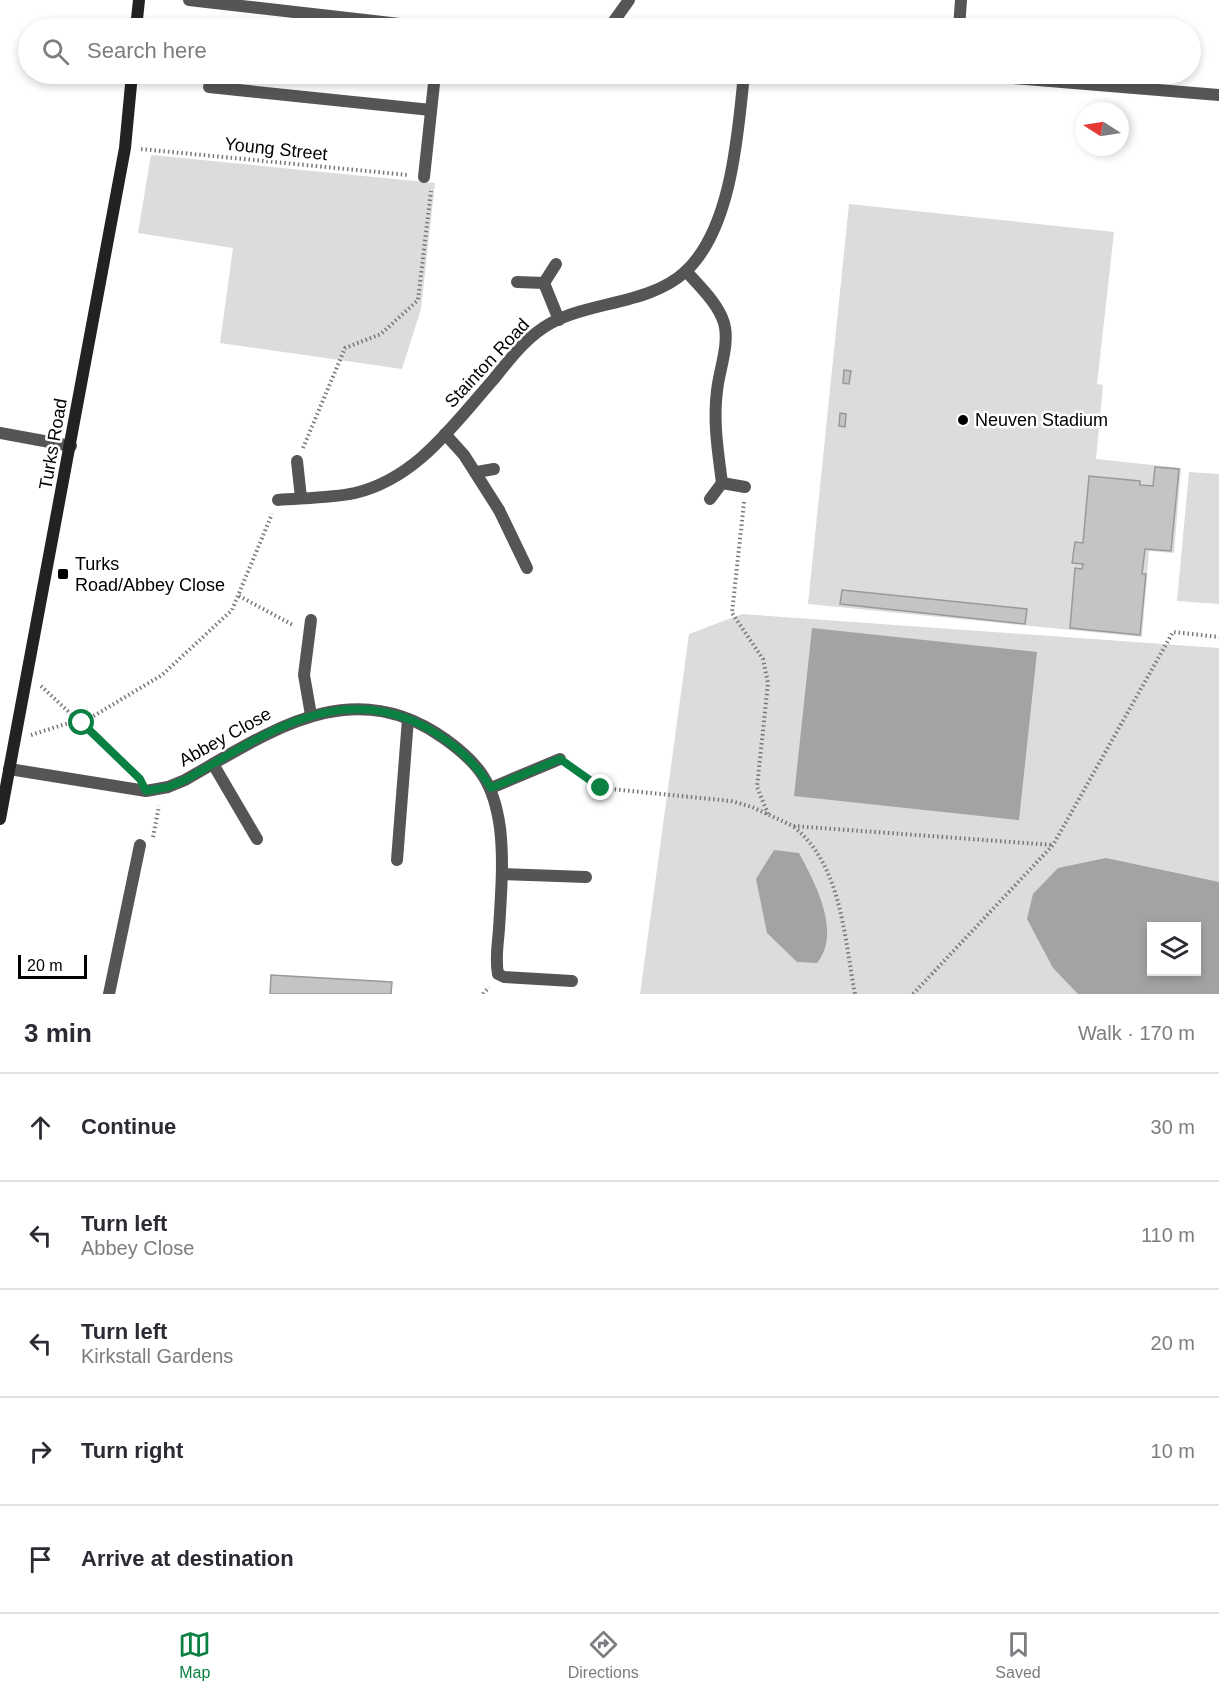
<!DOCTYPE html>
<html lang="en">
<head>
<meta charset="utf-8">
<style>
  body { margin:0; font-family:Helvetica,sans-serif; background:#f7f7f7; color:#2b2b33 }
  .controls { position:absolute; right:18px; bottom:18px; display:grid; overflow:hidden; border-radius:0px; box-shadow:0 3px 9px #0003 }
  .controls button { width:54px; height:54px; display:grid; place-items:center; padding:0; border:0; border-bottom:2px solid #e1e1e2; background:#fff; color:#2b2b33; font:30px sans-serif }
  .compass { position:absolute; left:1075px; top:102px; width:54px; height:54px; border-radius:50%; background:#fff; box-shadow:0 3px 9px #0003; rotate:282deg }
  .scale { position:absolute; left:18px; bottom:15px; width:69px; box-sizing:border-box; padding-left:6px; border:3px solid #000; border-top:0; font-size:16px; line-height:21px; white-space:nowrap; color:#000; -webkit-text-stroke:4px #fff; paint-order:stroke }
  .stop { position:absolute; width:18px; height:18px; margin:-14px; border:4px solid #0b8043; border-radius:50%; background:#fff }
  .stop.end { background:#0b8043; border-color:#fff; box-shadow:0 2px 6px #0008 }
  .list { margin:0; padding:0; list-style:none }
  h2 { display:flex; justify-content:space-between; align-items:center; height:78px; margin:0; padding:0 24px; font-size:26px }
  h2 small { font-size:20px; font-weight:400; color:#7c7c81 }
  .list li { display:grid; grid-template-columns:39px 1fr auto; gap:18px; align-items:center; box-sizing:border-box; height:108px; padding:0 24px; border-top:2px solid #e1e1e2 }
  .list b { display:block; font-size:22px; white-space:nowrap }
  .list p { margin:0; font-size:20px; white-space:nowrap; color:#7c7c81 }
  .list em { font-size:20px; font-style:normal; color:#7c7c81 }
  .icon { flex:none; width:33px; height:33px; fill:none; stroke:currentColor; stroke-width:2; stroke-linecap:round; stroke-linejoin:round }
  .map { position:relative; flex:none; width:1219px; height:994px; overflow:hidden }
  .search { position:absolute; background:#fff; box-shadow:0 3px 9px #0003; left:18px; right:18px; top:18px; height:66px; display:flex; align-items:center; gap:15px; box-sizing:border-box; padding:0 21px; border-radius:33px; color:#7c7c81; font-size:22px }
  .sheet { height:618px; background:#fff }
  nav { display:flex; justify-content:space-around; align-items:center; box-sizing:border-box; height:84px; border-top:2px solid #e1e1e2; background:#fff; font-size:16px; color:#7c7c81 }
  nav a { display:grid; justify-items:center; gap:3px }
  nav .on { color:#0b8043 }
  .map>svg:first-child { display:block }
</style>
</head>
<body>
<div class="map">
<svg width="1219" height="994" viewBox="0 0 1219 994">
  <rect width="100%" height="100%" fill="#fff"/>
  <!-- green -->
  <g fill="#dcdcdc" fill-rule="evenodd">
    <polygon points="151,155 435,183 421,309 402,369 220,343 233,248 138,233"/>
    <polygon points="849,204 1114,232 1097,384 1103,385 1096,459 1181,468 1174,553 1149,551 1142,637 808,604"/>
    <polygon points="1189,472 1219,474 1219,604 1177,601"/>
    <path d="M 742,614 L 1219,648 L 1219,994 L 640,994 L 689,634 ZM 1152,927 L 1196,927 L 1196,972 L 1152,972 Z"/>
  </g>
  <!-- water -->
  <g fill="#a3a3a3" fill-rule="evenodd">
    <polygon points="812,628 1037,652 1019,820 794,796"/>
    <path d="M 774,850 L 799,853 C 815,883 842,932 817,963 L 797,962 L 767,933 L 756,879 Z"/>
    <path d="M 1106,858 L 1219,882 L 1219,994 L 1078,994 L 1053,968 L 1027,919 L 1033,894 L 1058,868 ZM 1152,927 L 1196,927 L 1196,972 L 1152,972 Z"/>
  </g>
  <!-- building -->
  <g fill="#c4c4c4" stroke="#999" stroke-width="1.5">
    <polygon points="844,370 851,371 849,384 843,383"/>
    <polygon points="840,413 846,414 845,427 839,426"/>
    <polygon points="1155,467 1179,469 1171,551 1145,549 1142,574 1146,574 1140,635 1070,628 1075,568 1082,569 1083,564 1072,563 1075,542 1083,543 1089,476 1140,481 1140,485 1153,486"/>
    <polygon points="842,590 1027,609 1025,624 840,604"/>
    <polygon points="271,975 392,982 391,994 270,994"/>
  </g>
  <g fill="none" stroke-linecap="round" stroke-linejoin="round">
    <!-- path -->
    <g stroke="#777" stroke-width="4" stroke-dasharray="1.5 3" stroke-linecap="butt">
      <polyline points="141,149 408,175"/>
      <polyline points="303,448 345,348 381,334 418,300 431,191"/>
      <polyline points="744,502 732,613 763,659 768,683 757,787 768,814"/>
      <polyline points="239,596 293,625"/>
      <polyline points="41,686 132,771"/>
      <polyline points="82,723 162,675 232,610 272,514"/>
      <polyline points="31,735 78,720"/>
      <polyline points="572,767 601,788 731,801 752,807 793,826 1053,845"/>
      <path d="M 794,827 C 842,866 844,937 855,994"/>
      <polyline points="153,837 159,806"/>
      <polyline points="483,994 489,987"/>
      <polyline points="913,994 1053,845 1173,632 1219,637"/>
    </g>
    <!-- lane -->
    <g stroke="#555" stroke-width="12">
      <polyline points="209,87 431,110"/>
      <polyline points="424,177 435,74"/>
      <polyline points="499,510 527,568"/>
      <polyline points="311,715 304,675 311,620"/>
      <polyline points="213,764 257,839"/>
      <polyline points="397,860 408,719"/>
    </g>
    <!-- street -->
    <g stroke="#555" stroke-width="12">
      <polyline points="189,0 435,28"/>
      <polyline points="609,28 629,0"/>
      <polyline points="959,28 961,0"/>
      <polyline points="965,74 1219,95"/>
      <path d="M 686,271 C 699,286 718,303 724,323 C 730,344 719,370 717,391 C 713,422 718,452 722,483"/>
      <polyline points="517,282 544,283 556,264"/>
      <polyline points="544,283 559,320"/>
      <polyline points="0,433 71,446"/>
      <polyline points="445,434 464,455 499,510"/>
      <polyline points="297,461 301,498"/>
      <polyline points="477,472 494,469"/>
      <polyline points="710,499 722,483 745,487"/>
      <path d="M 278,500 C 303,498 331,498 355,493 C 417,478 453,425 493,380 C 510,359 527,336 551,323 C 592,301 651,304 686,271 C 732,228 738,132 744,74"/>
      <path d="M 9,769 L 146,791 L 168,787 L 185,780 C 270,732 351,672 445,739 C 480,764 494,784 500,828 C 504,861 501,895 499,929 C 498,943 495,959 498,974 L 504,977 L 572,981"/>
      <polyline points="491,788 560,759"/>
      <polyline points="502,874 586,877"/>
      <polyline points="109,994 140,845"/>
    </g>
    <!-- secondary -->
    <g stroke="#222" stroke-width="12">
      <polyline points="136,28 139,0"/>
      <polyline points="0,819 125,148 132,74"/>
    </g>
  </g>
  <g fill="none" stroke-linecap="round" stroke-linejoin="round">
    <!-- route -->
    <path stroke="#0b8043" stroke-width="8" d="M 82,723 L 140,779 L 146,791 L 168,787 L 185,780 C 263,736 339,678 429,729 C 456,745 475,762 491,788 L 560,759 L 601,788"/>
  </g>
  <!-- markers -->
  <g fill="#000" stroke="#fff" stroke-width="2">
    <circle cx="963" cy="420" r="6"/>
    <rect x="57" y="568" width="12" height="12" rx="3"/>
  </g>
  <g text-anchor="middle" stroke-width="5" stroke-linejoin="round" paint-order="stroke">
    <!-- street labels -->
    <g font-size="18" fill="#000" stroke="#fff">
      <text transform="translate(276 149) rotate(6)" y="6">Young Street</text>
      <text transform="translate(487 363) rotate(-47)" y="6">Stainton Road</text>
      <text transform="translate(53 444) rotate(-80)" y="6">Turks Road</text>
      <text transform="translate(225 737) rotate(-29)" y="6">Abbey Close</text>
    </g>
    <!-- poi labels -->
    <g font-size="18" fill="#000" stroke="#fff" text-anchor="start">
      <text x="975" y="426">Neuven Stadium</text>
      <text x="75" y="570">Turks<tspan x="75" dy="21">Road/Abbey Close</tspan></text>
    </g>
  </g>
</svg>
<div class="controls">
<button><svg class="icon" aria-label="layers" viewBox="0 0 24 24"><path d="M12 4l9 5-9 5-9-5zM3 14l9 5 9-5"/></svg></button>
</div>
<svg class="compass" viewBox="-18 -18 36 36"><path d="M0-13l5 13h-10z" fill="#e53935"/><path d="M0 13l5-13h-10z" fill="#7c7c81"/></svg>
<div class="scale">20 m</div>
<div class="stop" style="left:82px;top:723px"></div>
<div class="stop end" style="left:601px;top:788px"></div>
<div class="search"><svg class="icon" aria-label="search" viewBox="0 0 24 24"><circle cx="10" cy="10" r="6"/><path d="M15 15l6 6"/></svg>Search here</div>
</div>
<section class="sheet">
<h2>3 min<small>Walk · 170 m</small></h2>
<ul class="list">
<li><svg class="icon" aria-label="ahead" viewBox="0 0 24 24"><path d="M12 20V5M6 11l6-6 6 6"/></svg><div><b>Continue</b></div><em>30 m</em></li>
<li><svg class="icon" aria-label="left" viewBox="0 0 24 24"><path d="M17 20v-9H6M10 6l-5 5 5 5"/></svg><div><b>Turn left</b><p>Abbey Close</p></div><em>110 m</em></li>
<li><svg class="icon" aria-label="left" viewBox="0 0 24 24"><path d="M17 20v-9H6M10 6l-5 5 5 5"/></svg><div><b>Turn left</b><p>Kirkstall Gardens</p></div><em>20 m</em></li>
<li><svg class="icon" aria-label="right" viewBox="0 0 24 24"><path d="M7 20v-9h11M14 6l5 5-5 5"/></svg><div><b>Turn right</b></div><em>10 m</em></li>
<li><svg class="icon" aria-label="arrive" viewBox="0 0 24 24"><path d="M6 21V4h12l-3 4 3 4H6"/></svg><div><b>Arrive at destination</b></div></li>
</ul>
</section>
<nav>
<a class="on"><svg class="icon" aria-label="map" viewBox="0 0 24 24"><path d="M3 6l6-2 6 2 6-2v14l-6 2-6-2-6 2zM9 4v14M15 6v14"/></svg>Map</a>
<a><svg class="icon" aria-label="directions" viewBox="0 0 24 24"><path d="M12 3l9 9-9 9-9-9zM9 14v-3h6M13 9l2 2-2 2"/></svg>Directions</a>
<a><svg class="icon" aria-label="saved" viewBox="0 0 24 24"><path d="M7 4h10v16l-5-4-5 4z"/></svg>Saved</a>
</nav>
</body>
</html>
